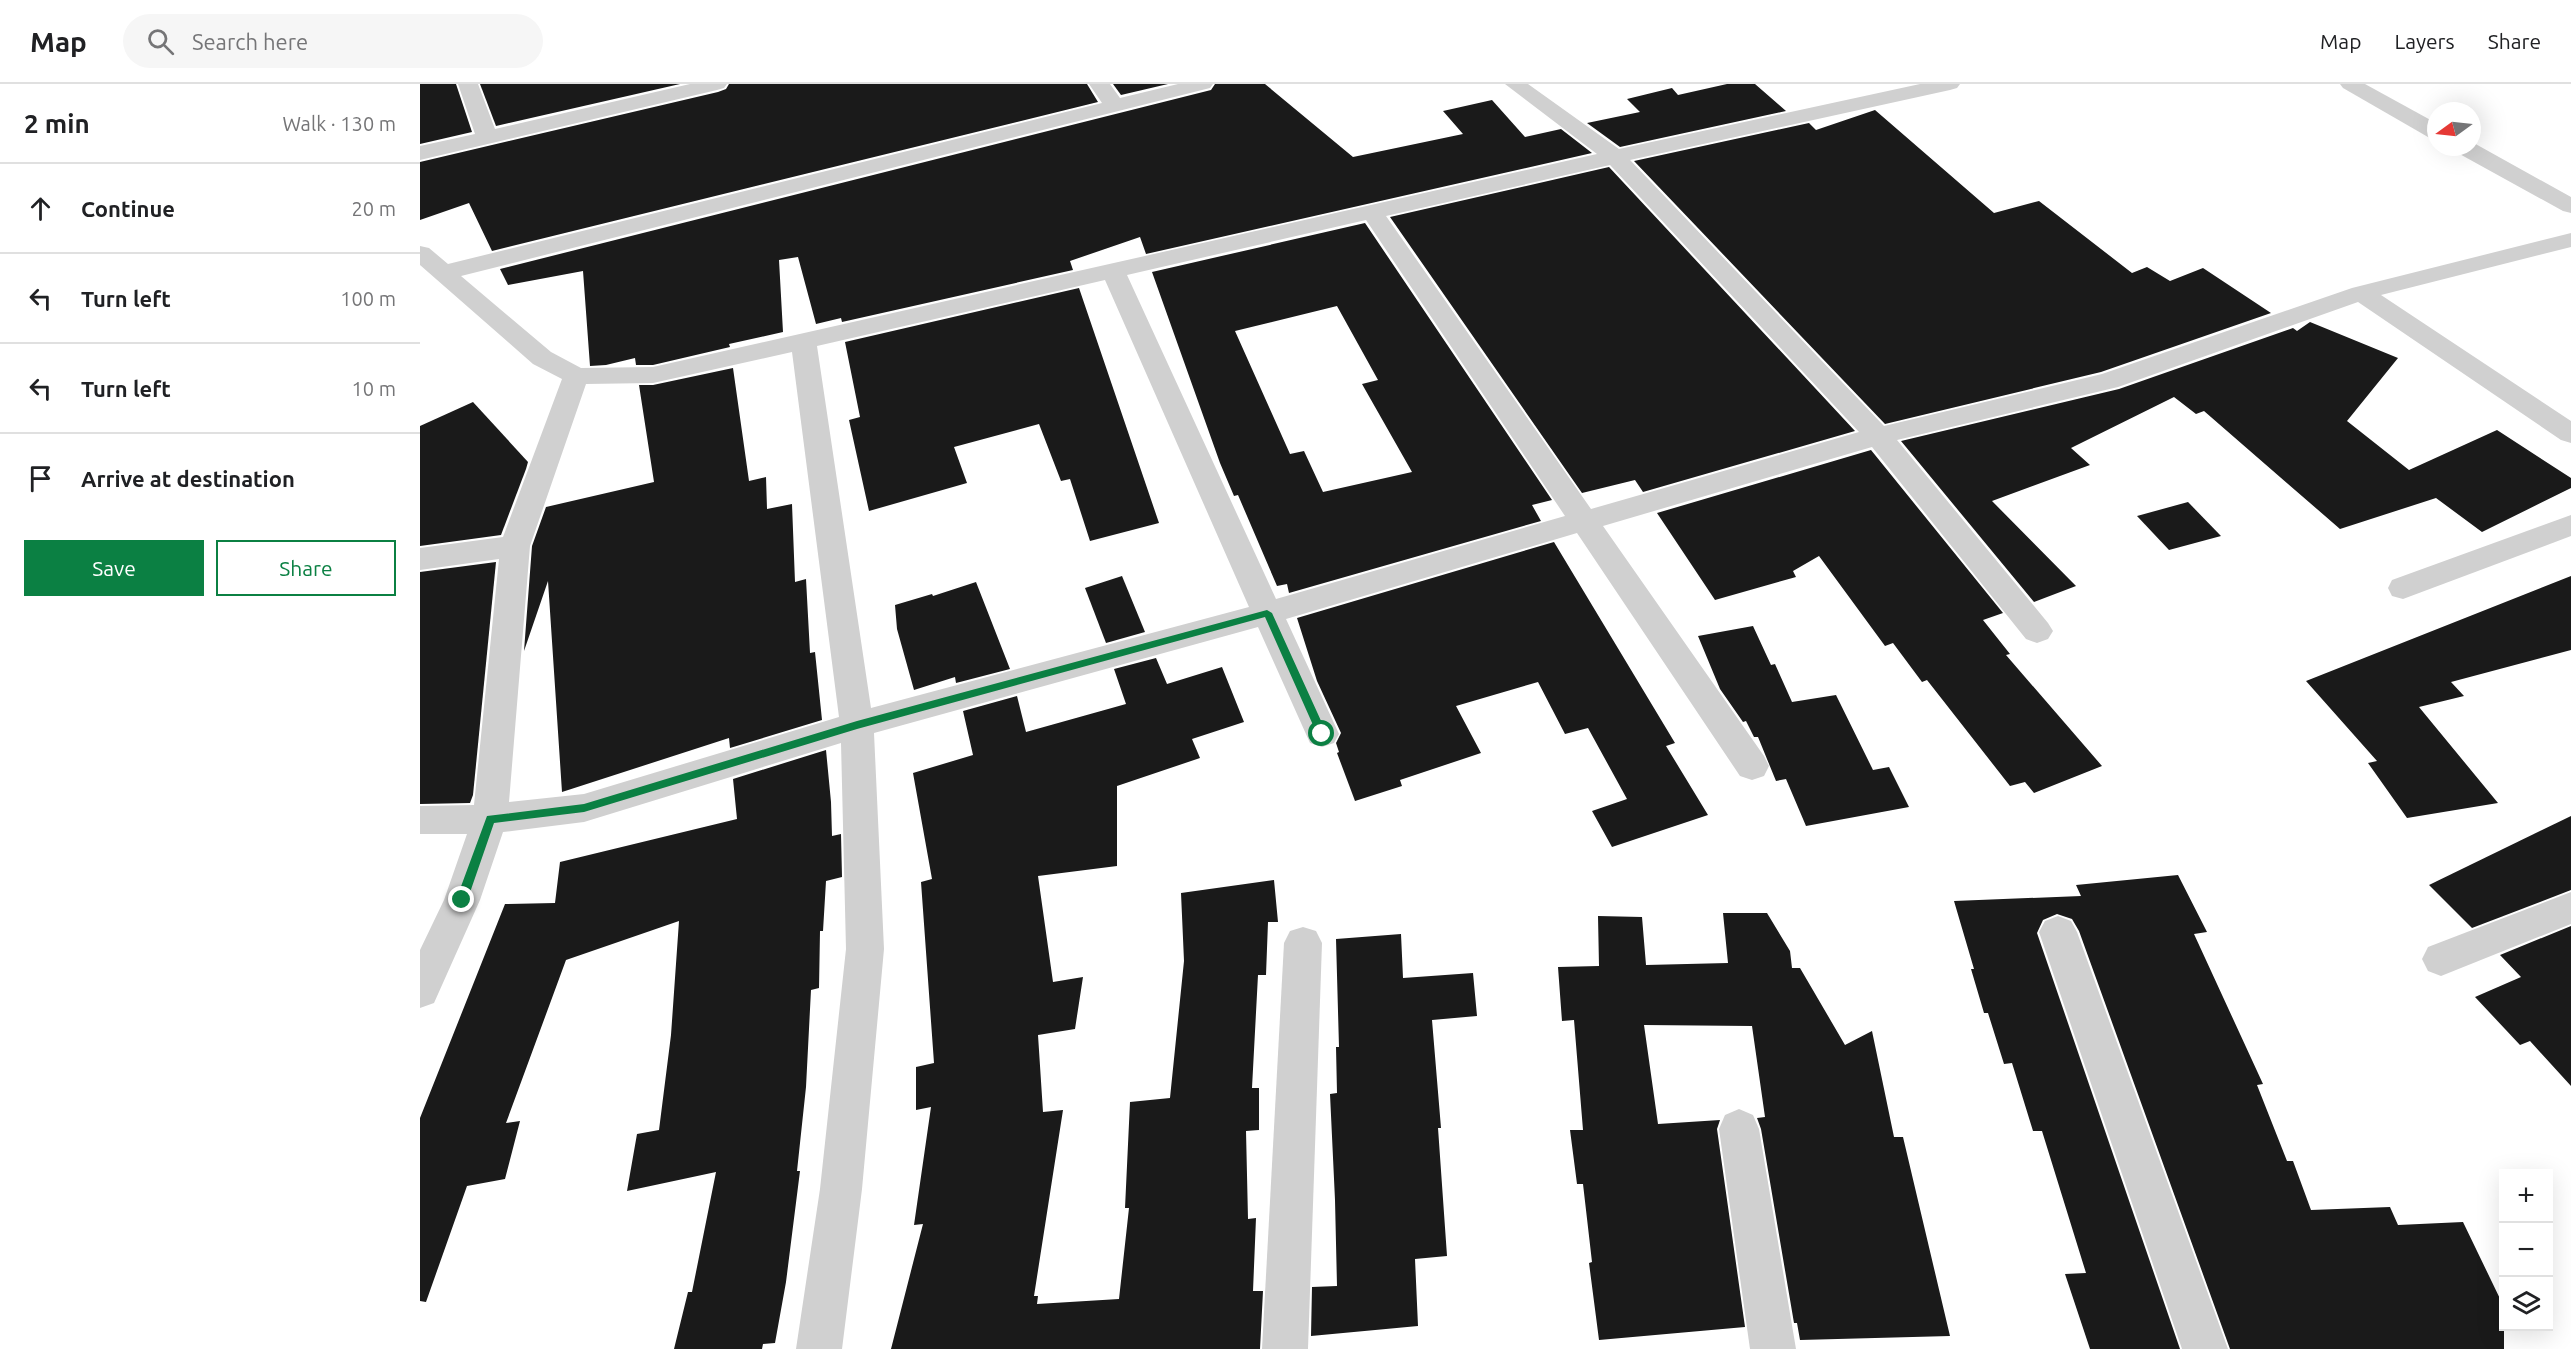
<!DOCTYPE html>
<html lang="en">
<head>
<meta charset="utf-8">
<style>
  body { margin:0; font-family:Ubuntu,sans-serif; background:#f6f6f6; color:#202124 }
  .controls { position:absolute; right:18px; bottom:18px; display:grid; overflow:hidden; border-radius:0px; box-shadow:0 6px 24px #0002 }
  .controls button { width:54px; height:54px; display:grid; place-items:center; padding:0; border:0; border-bottom:2px solid #e0e0e0; background:#fff; color:#202124; font:30px sans-serif }
  .compass { position:absolute; left:2007px; top:18px; width:54px; height:54px; border-radius:50%; background:#fff; box-shadow:0 6px 24px #0002; rotate:255deg }
  .stop { position:absolute; width:18px; height:18px; margin:-14px; border:4px solid #0b8043; border-radius:50%; background:#fff }
  .stop.end { background:#0b8043; border-color:#fff; box-shadow:0 2px 6px #0008 }
  .list { margin:0; padding:0; list-style:none }
  h2 { display:flex; justify-content:space-between; align-items:center; height:78px; margin:0; padding:0 24px; font-size:26px }
  h2 small { font-size:20px; font-weight:400; color:#757577 }
  .list li { display:grid; grid-template-columns:39px 1fr auto; gap:18px; align-items:center; box-sizing:border-box; height:90px; padding:0 24px; border-top:2px solid #e0e0e0 }
  .list b { display:block; font-size:22px; white-space:nowrap }
  .list em { font-size:20px; font-style:normal; color:#757577 }
  .actions { display:flex; gap:12px; padding:18px 24px }
  .actions a { flex:1; padding:14px 0; border:2px solid #0b8043; border-radius:0px; text-align:center; font-size:21px; color:#0b8043 }
  .actions .main { background:#0b8043; color:#fff }
  .icon { flex:none; width:33px; height:33px; fill:none; stroke:currentColor; stroke-width:2; stroke-linecap:round; stroke-linejoin:round }
  .map { position:relative; flex:none; width:2151px; height:1265px; overflow:hidden }
  header { display:flex; align-items:center; gap:36px; box-sizing:border-box; height:84px; padding:0 30px; background:#fff; border-bottom:2px solid #e0e0e0 }
  header strong { font-size:28px }
  nav { display:flex; gap:33px; margin-inline-start:auto; font-size:21px }
  .search { width:420px; height:54px; background:#f6f6f6; display:flex; align-items:center; gap:15px; box-sizing:border-box; padding:0 21px; border-radius:33px; color:#757577; font-size:22px }
  main { display:flex }
  aside { flex:1; background:#fff }
  .map>svg:first-child { display:block }
</style>
</head>
<body>
<header>
<strong>Map</strong>
<div class="search"><svg class="icon" aria-label="search" viewBox="0 0 24 24"><circle cx="10" cy="10" r="6"/><path d="M15 15l6 6"/></svg>Search here</div>
<nav><a>Map</a><a>Layers</a><a>Share</a></nav>
</header>
<main>
<aside>
<h2>2 min<small>Walk · 130 m</small></h2>
<ul class="list">
<li><svg class="icon" aria-label="ahead" viewBox="0 0 24 24"><path d="M12 20V5M6 11l6-6 6 6"/></svg><div><b>Continue</b></div><em>20 m</em></li>
<li><svg class="icon" aria-label="left" viewBox="0 0 24 24"><path d="M17 20v-9H6M10 6l-5 5 5 5"/></svg><div><b>Turn left</b></div><em>100 m</em></li>
<li><svg class="icon" aria-label="left" viewBox="0 0 24 24"><path d="M17 20v-9H6M10 6l-5 5 5 5"/></svg><div><b>Turn left</b></div><em>10 m</em></li>
<li><svg class="icon" aria-label="arrive" viewBox="0 0 24 24"><path d="M6 21V4h12l-3 4 3 4H6"/></svg><div><b>Arrive at destination</b></div></li>
</ul>
<div class="actions"><a class="main">Save</a><a>Share</a></div>
</aside>
<div class="map">
<svg width="2151" height="1265" viewBox="0 0 2151 1265">
  <rect width="100%" height="100%" fill="#fff"/>
  <!-- building -->
  <g fill="#1a1a1a" fill-rule="evenodd">
    <polygon points="0,0 36,0 52,48 0,60"/>
    <polygon points="60,0 260,0 76,42"/>
    <polygon points="309,0 667,0 678,18 72,167 49,119 0,136 0,78 298,8 306,5"/>
    <polygon points="693,0 748,0 701,11"/>
    <polygon points="795,0 845,0 933,73 1043,50 1023,27 1072,16 1105,53 1141,45 1172,69 726,170 720,153 650,177 653,186 422,238 421,234 396,240 378,173 359,176 363,248 309,260 310,263 233,281 216,281 215,274 186,281 170,282 163,187 88,201 80,185 791,6"/>
    <polygon points="1307,0 1335,0 1366,27 1200,63 1167,39 1220,28 1207,15 1252,4 1258,11"/>
    <polygon points="1455,26 1574,129 1619,117 1712,189 1727,183 1750,197 1783,184 1851,229 1681,288 1465,340 1214,77 1389,39 1396,46"/>
    <polygon points="1189,83 1435,347 1223,408 1215,396 1162,409 970,133"/>
    <path d="M 945,139 L 1132,416 L 1112,421 L 1121,437 L 869,509 L 867,500 L 857,502 L 818,411 L 814,412 L 800,379 L 732,188 ZM 917,222 L 958,296 L 942,300 L 992,388 L 903,408 L 884,367 L 870,370 L 815,247 Z"/>
    <polygon points="659,204 739,439 670,457 650,395 641,397 619,340 534,363 547,399 449,427 429,336 440,333 425,258"/>
    <polygon points="1890,238 1978,274 1927,337 1989,386 2077,346 2151,394 2151,404 2062,448 2016,414 1920,445 1784,327 1776,330 1754,313 1651,364 1670,381 1572,417 1656,502 1614,518 1481,357 1699,305 1873,244 1877,247"/>
    <polygon points="313,284 329,397 346,393 347,425 372,420 375,498 386,495 390,569 395,568 402,636 310,664 309,654 142,708 128,497 104,567 112,462 126,423 234,398 219,301 233,301"/>
    <polygon points="53,318 108,378 106,385 81,451 0,462 0,342"/>
    <polygon points="1451,366 1583,529 1563,536 1590,570 1586,571 1682,682 1614,709 1605,698 1590,702 1507,596 1502,598 1473,559 1465,562 1399,472 1373,487 1376,493 1295,516 1237,429"/>
    <polygon points="1768,418 1801,452 1749,466 1717,432"/>
    <polygon points="1134,458 1255,659 1246,662 1288,731 1192,763 1172,727 1207,715 1168,644 1145,650 1118,598 1036,622 1061,669 980,696 982,702 935,717 917,669 919,668 916,659 921,649 897,597 877,534"/>
    <polygon points="76,478 53,711 50,719 0,720 0,488"/>
    <polygon points="702,492 725,548 686,559 665,504"/>
    <polygon points="2151,492 2151,566 2031,598 2044,612 1999,623 2078,719 1987,734 1948,679 1957,677 1886,597"/>
    <polygon points="556,498 590,585 536,599 535,593 494,606 477,545 475,521 512,510 513,512"/>
    <polygon points="1333,542 1351,581 1355,580 1372,618 1416,611 1453,686 1469,683 1489,723 1386,742 1366,695 1356,697 1338,653 1334,653 1326,637 1323,638 1300,605 1278,552"/>
    <polygon points="736,574 747,600 802,583 824,638 772,655 780,674 697,702 697,782 618,792 633,898 663,893 655,945 618,951 623,1028 643,1026 614,1212 618,1212 617,1220 699,1215 709,1124 705,1124 710,1018 750,1014 764,877 761,809 854,796 858,838 848,838 846,891 838,891 832,1004 839,1004 839,1046 826,1047 828,1135 836,1134 833,1207 843,1207 840,1265 471,1265 503,1140 494,1141 511,1023 496,1026 496,983 514,979 501,798 512,795 493,689 553,671 543,627 597,612 606,648 706,620 694,585"/>
    <polygon points="406,666 411,718 412,752 421,750 422,793 406,797 403,847 400,847 399,904 391,906 386,1003 377,1087 380,1087 366,1198 355,1259 343,1260 342,1265 254,1265 268,1208 272,1208 296,1088 207,1107 217,1050 239,1046 251,951 259,837 146,876 86,1039 100,1037 85,1095 47,1102 6,1218 0,1217 0,1034 85,820 135,819 140,778 317,735 313,695"/>
    <polygon points="2151,732 2151,806 2052,844 2009,801"/>
    <polygon points="1758,791 1787,848 1774,850 1843,1000 1837,1001 1867,1077 1873,1077 1891,1126 1970,1123 1978,1141 2043,1138 2084,1223 2084,1265 1810,1265 1659,847 1652,835 1637,830 1623,836 1617,849 1760,1265 1670,1265 1645,1190 1666,1189 1622,1047 1613,1047 1592,979 1584,980 1568,929 1564,929 1551,885 1554,885 1534,817 1661,812 1656,801"/>
    <polygon points="1303,829 1347,829 1370,867 1372,884 1380,884 1425,961 1452,947 1474,1053 1483,1053 1530,1252 1380,1256 1377,1239 1374,1239 1341,1045 1337,1034 1345,1033 1332,942 1224,941 1238,1040 1300,1036 1297,1045 1325,1243 1179,1256 1169,1179 1172,1178 1163,1100 1157,1100 1150,1046 1163,1046 1154,936 1142,937 1138,883 1179,882 1178,832 1222,833 1226,881 1308,879"/>
    <polygon points="2151,842 2151,1002 2110,957 2100,961 2055,913 2101,893 2080,871"/>
    <polygon points="981,850 983,894 1053,889 1057,932 1012,936 1021,1044 1018,1044 1027,1172 995,1175 998,1242 891,1252 892,1203 917,1202 915,1116 910,1010 917,1009 916,963 919,963 916,855"/>
  </g>
  <g fill="none" stroke-linecap="round" stroke-linejoin="round">
    <!-- minor -->
    <g fill="#d0d0d0" fill-rule="evenodd">
      <polygon points="38,0 58,0 75,45 270,0 307,0 304,4 297,6 0,76 0,62 55,50"/>
      <path d="M 669,0 L 690,0 L 700,14 L 758,0 L 793,0 L 790,4 L 41,192 L 131,268 L 161,284 L 233,283 L 1177,70 L 1085,0 L 1108,0 L 1199,65 L 1500,0 L 1540,0 L 1537,4 L 1530,6 L 1210,76 L 1464,342 L 1682,290 L 1932,204 L 2151,149 L 2151,163 L 1961,211 L 2151,337 L 2151,359 L 2141,356 L 1938,218 L 1698,303 L 1477,356 L 1628,539 L 1633,547 L 1628,555 L 1617,559 L 1606,555 L 1452,363 L 1183,442 L 1344,672 L 1349,682 L 1344,692 L 1332,696 L 1320,692 L 1157,449 L 866,535 L 919,650 L 914,659 L 902,663 L 890,659 L 838,543 L 454,649 L 464,865 L 442,1105 L 422,1265 L 376,1265 L 400,1105 L 426,865 L 421,659 L 164,738 L 83,748 L 60,816 L 14,919 L 0,924 L 0,866 L 24,816 L 47,750 L 0,750 L 0,722 L 54,721 L 79,475 L 0,486 L 0,464 L 83,453 L 142,295 L 113,280 L 0,181 L 0,162 L 9,164 L 28,180 L 682,19 ZM 1190,81 L 1439,348 L 1171,425 L 966,132 ZM 946,136 L 1145,432 L 856,515 L 707,191 ZM 685,196 L 829,523 L 451,624 L 397,262 ZM 372,268 L 419,633 L 164,710 L 89,718 L 110,462 L 166,300 L 233,299 Z"/>
      <polygon points="1920,0 1945,0 2016,39 2016,55 2008,53 1923,4"/>
      <polygon points="2052,58 2151,113 2151,129 2143,127 2036,68 2033,63 2052,63"/>
      <polygon points="2151,431 2151,452 1983,515 1972,512 1968,504 1972,496"/>
      <polygon points="2151,808 2151,840 2021,892 2008,887 2002,875 2008,863"/>
      <polygon points="1638,832 1651,837 1657,848 1808,1265 1762,1265 1619,848 1625,837"/>
      <polygon points="883,843 896,847 902,859 888,1265 842,1265 864,859 870,847"/>
      <polygon points="1319,1025 1333,1031 1339,1045 1376,1265 1330,1265 1299,1045 1305,1031"/>
    </g>
  </g>
  <!-- route -->
  <polygon fill="#0b8043" points="847,526 852,529 907,650 906,653 902,654 897,650 845,533 437,645 164,728 74,739 46,820 42,821 36,816 67,732 164,720 437,637"/>
</svg>
<div class="controls">
<button>+</button>
<button>−</button>
<button><svg class="icon" aria-label="layers" viewBox="0 0 24 24"><path d="M12 4l9 5-9 5-9-5zM3 14l9 5 9-5"/></svg></button>
</div>
<svg class="compass" viewBox="-18 -18 36 36"><path d="M0-13l5 13h-10z" fill="#e53935"/><path d="M0 13l5-13h-10z" fill="#757577"/></svg>
<div class="stop" style="left:902px;top:650px"></div>
<div class="stop end" style="left:42px;top:816px"></div>
</div>
</main>
</body>
</html>
